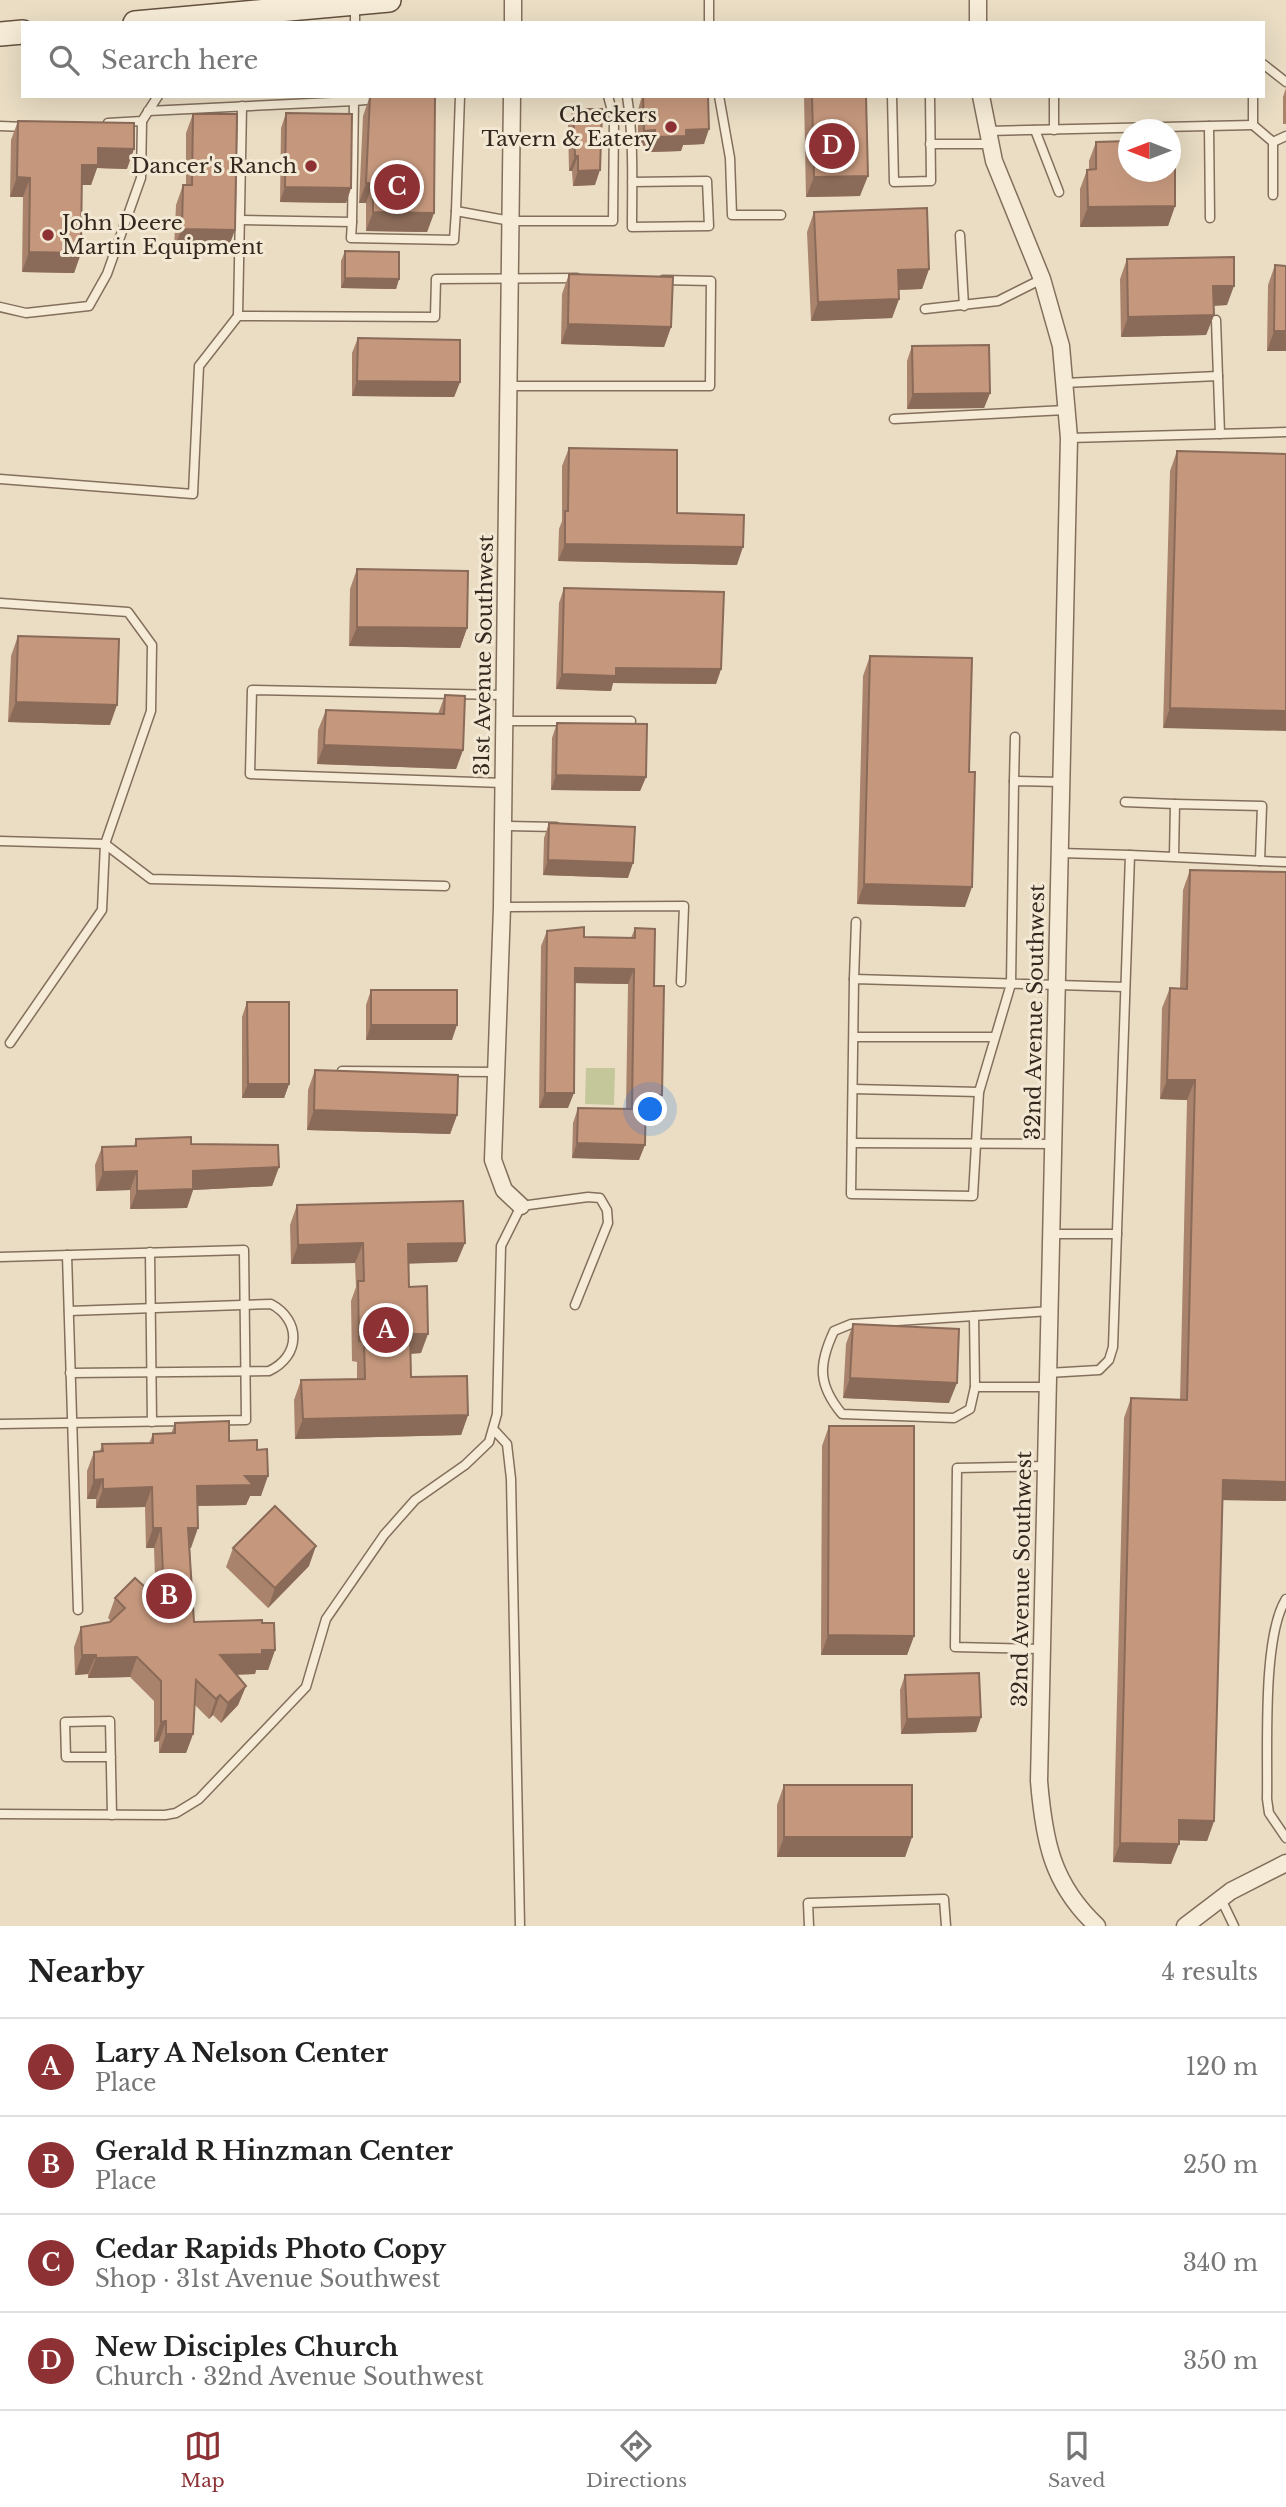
<!DOCTYPE html>
<html lang="en">
<head>
<meta charset="utf-8">
<style>
  body { margin:0; font-family:"Libre Baskerville",serif; background:#f2f2f2; color:#222 }
  .compass { position:absolute; left:1118px; top:119px; width:63px; height:63px; border-radius:50%; background:#fff; box-shadow:0 7px 28px #0002; rotate:270deg }
  .you { position:absolute; left:651px; top:1110px; width:24px; height:24px; margin:-18px; border:5px solid #fff; border-radius:50%; background:#1a73e8; box-shadow:0 0 0 10px #1a73e833 }
  .badge { display:grid; place-items:center; width:46px; height:46px; border-radius:50%; background:#8d3135; color:#fff; font-size:23px; font-weight:700 }
  .pin { position:absolute; translate:-50% -50%; border:4px solid #fff; box-shadow:0 2px 7px #0006 }
  .list { margin:0; padding:0; list-style:none }
  h2 { display:flex; justify-content:space-between; align-items:center; height:91px; margin:0; padding:0 28px; font-size:30px }
  h2 small { font-size:23px; font-weight:400; color:#767676 }
  .list li { display:grid; grid-template-columns:46px 1fr auto; gap:21px; align-items:center; box-sizing:border-box; height:98px; padding:0 28px; border-top:2px solid #e0e0e0 }
  .list b { display:block; font-size:26px; white-space:nowrap }
  .list p { margin:0; font-size:23px; white-space:nowrap; color:#767676 }
  .list em { font-size:23px; font-style:normal; color:#767676 }
  .icon { flex:none; width:38px; height:38px; fill:none; stroke:currentColor; stroke-width:2; stroke-linecap:round; stroke-linejoin:round }
  .map { position:relative; flex:none; width:1286px; height:1926px; overflow:hidden }
  .search { position:absolute; background:#fff; box-shadow:0 7px 28px #0002; left:21px; right:21px; top:21px; height:77px; display:flex; align-items:center; gap:18px; box-sizing:border-box; padding:0 24px; border-radius:0px; color:#767676; font-size:26px }
  .sheet { height:483px; background:#fff }
  nav { display:flex; justify-content:space-around; align-items:center; box-sizing:border-box; height:98px; border-top:2px solid #e0e0e0; background:#fff; font-size:19px; color:#767676 }
  nav a { display:grid; justify-items:center; gap:4px }
  nav .on { color:#8d3135 }
  .map>svg:first-child { display:block }
</style>
</head>
<body>
<div class="map">
<svg width="1286" height="1926" viewBox="0 0 1286 1926">
  <rect width="100%" height="100%" fill="#eaddc4"/>
  <!-- green -->
  <polygon fill="#c4c799" points="586,1068 615,1068 614,1105 585,1104"/>
  <g fill="none" stroke-linecap="round" stroke-linejoin="round">
    <!-- lane casing -->
    <g stroke="#836f5c" stroke-width="11">
      <g id="lane">
        <polyline points="709,0 709,23"/>
        <polyline points="355,5 355,23"/>
        <polyline points="1263,64 1286,82"/>
        <polyline points="460,96 456,211 511,221 613,221 614,118 608,96"/>
        <path d="M 627,96 C 634,139 632,183 632,227 L 709,226 L 707,181 L 632,182"/>
        <polyline points="719,96 730,158 732,215 781,215"/>
        <polyline points="892,96 894,182 931,181 930,96"/>
        <polyline points="1054,96 1054,130"/>
        <polyline points="1253,96 1253,125 1273,142 1273,195"/>
        <polyline points="148,111 354,101 354,96"/>
        <polyline points="108,123 142,121 158,96"/>
        <polyline points="0,126 25,127"/>
        <polyline points="1209,126 1210,218"/>
        <polyline points="1035,130 1059,192"/>
        <polyline points="988,131 1253,125"/>
        <polyline points="1273,142 1286,136"/>
        <polyline points="930,144 991,144"/>
        <polyline points="240,220 352,222 351,238 454,240 456,211"/>
        <polyline points="352,222 354,101 378,99"/>
        <polyline points="960,235 964,306"/>
        <polyline points="0,307 26,313 89,306 107,274 141,178 142,121"/>
        <polyline points="925,309 998,301 1042,279"/>
        <polyline points="238,316 242,106"/>
        <polyline points="1216,320 1220,434"/>
        <polyline points="1064,383 1218,376"/>
        <polyline points="508,386 710,386 711,281 663,280"/>
        <polyline points="894,419 1066,410"/>
        <polyline points="1069,438 1286,432"/>
        <polyline points="0,479 193,494 199,366 238,316 435,317 436,279 577,278"/>
        <polyline points="0,603 128,612 152,645 151,711 105,844 102,910 10,1043"/>
        <polyline points="503,721 631,721"/>
        <polyline points="1014,781 1015,737"/>
        <path d="M 1061,782 L 1014,781 L 1011,984 L 979,1092 L 973,1196 L 851,1194 L 854,979 C 945,982 1035,984 1125,987"/>
        <polyline points="503,783 250,774 252,690 503,695"/>
        <polyline points="1125,802 1175,804"/>
        <polyline points="503,826 556,827"/>
        <polyline points="0,841 105,844 151,879 445,886"/>
        <polyline points="1130,855 1260,861 1262,806 1175,804 1174,856"/>
        <polyline points="1260,861 1286,862"/>
        <polyline points="502,907 684,906 681,982"/>
        <polyline points="854,979 856,922"/>
        <polyline points="854,1037 993,1037"/>
        <polyline points="342,1071 497,1072"/>
        <polyline points="853,1089 979,1092"/>
        <polyline points="852,1143 1053,1144"/>
        <polyline points="1051,1234 1117,1234"/>
        <polyline points="150,1252 152,1422"/>
        <polyline points="67,1255 78,1610"/>
        <polyline points="0,1257 244,1250 246,1420 0,1424"/>
        <path d="M 69,1311 L 271,1304 C 301,1320 301,1356 269,1371 L 70,1373"/>
        <path d="M 974,1316 L 851,1324 L 834,1331 C 818,1365 818,1385 842,1414 L 954,1418 L 970,1409 L 975,1387"/>
        <polyline points="1048,1373 1099,1370 1109,1360 1113,1347 1130,855 1060,853"/>
        <polyline points="1048,1387 975,1387 974,1316 1050,1311"/>
        <polyline points="495,1431 507,1444 511,1479 520,1926"/>
        <path d="M 1286,1599 C 1262,1637 1268,1749 1267,1799 L 1269,1813 L 1286,1838"/>
        <polyline points="1041,1649 955,1647 957,1468 1046,1466"/>
        <polyline points="111,1757 66,1757 65,1722 110,1721 112,1815"/>
        <polyline points="0,1814 165,1815 176,1813 199,1799 306,1687 326,1619 384,1535 415,1500 465,1465 489,1442 497,1414 501,1246 521,1206 588,1197 600,1198 607,1210 608,1223 575,1305"/>
        <polyline points="1221,1899 1234,1926"/>
        <polyline points="809,1926 808,1903 944,1899 946,1926"/>
      </g>
    </g>
    <!-- street casing -->
    <g stroke="#836f5c" stroke-width="19">
      <g id="street">
        <polyline points="978,0 978,23"/>
        <polyline points="513,23 513,0"/>
        <polyline points="512,96 502,907 493,1160 504,1190 521,1206"/>
        <path d="M 981,96 L 994,161 L 1042,279 L 1061,346 L 1069,438 L 1039,1781 C 1044,1841 1052,1884 1097,1926"/>
        <polyline points="1185,1926 1231,1891 1286,1863"/>
      </g>
    </g>
    <!-- secondary casing -->
    <g stroke="#65513f" stroke-width="26">
      <g id="secondary">
        <polyline points="135,23 389,0"/>
        <polyline points="0,34 23,32"/>
      </g>
    </g>
    <!-- lane -->
    <use href="#lane" stroke="#f6ebd6" stroke-width="8"/>
    <!-- street -->
    <use href="#street" stroke="#f6ebd6" stroke-width="16"/>
    <!-- secondary -->
    <use href="#secondary" stroke="#f6ebd6" stroke-width="23"/>
  </g>
  <!-- wall -->
  <g fill="#a9836c">
    <polygon points="1286,88 1286,124 1283,124 1283,97"/>
    <polygon points="370,96 434,213 427,232 366,231 366,203 359,203 363,116"/>
    <polygon points="642,96 708,96 704,144 683,145 681,151 650,152 650,145 638,146 638,110"/>
    <polygon points="804,96 866,96 860,196 806,197"/>
    <polygon points="573,109 595,185 573,186 572,171 569,171 568,124"/>
    <polygon points="286,113 351,188 346,203 280,202 281,128"/>
    <polygon points="193,114 228,249 174,248 176,205 183,185 186,185 186,133"/>
    <polygon points="18,121 127,169 97,168 91,185 82,185 81,253 74,273 22,272 23,197 10,197 11,140"/>
    <polygon points="1096,142 1129,172 1175,206 1168,226 1080,227 1080,189 1087,170 1089,170 1089,161"/>
    <polygon points="814,212 929,269 922,289 899,290 899,299 892,318 811,321 807,232"/>
    <polygon points="345,251 399,279 396,289 341,288 341,261"/>
    <polygon points="1127,259 1227,305 1213,306 1214,315 1206,335 1121,337 1120,279"/>
    <polygon points="1275,265 1286,351 1267,351 1268,285"/>
    <polygon points="569,274 671,327 664,347 561,344 562,294"/>
    <polygon points="358,338 460,382 454,397 352,396 352,353"/>
    <polygon points="912,346 990,393 984,408 907,409 907,361"/>
    <polygon points="569,448 677,513 737,565 558,561 559,529 562,521 562,466"/>
    <polygon points="1177,451 1286,454 1163,728 1170,471"/>
    <polygon points="357,569 467,628 460,648 349,646 350,589"/>
    <polygon points="564,588 721,669 716,684 613,683 611,691 556,689 559,603"/>
    <polygon points="18,636 110,725 8,722 11,656"/>
    <polygon points="870,656 965,907 857,904 863,676"/>
    <polygon points="445,695 463,750 456,769 317,764 318,730 326,710 438,714"/>
    <polygon points="557,723 646,777 640,791 551,790 552,738"/>
    <polygon points="549,823 628,878 543,875 544,838"/>
    <polygon points="1190,870 1286,872 1286,1501 1222,1500 1214,1821 1207,1841 1179,1840 1171,1864 1113,1862 1124,1418 1131,1398 1180,1400 1187,1100 1160,1099 1162,1008 1170,988 1180,988 1183,890"/>
    <polygon points="635,928 654,986 656,1110 646,1110 639,1160 572,1158 573,1123 578,1108 626,1109 628,984 575,983 568,1108 539,1108 541,946 547,931 584,937 631,938"/>
    <polygon points="371,990 452,1040 366,1040 366,1005"/>
    <polygon points="247,1002 289,1084 284,1098 242,1098 242,1017"/>
    <polygon points="315,1070 457,1115 450,1134 307,1130 308,1090"/>
    <polygon points="136,1139 191,1144 279,1167 272,1186 193,1190 187,1208 130,1209 130,1190 96,1191 95,1165 102,1147 134,1146"/>
    <polygon points="297,1205 457,1262 409,1263 409,1287 421,1353 410,1354 411,1377 468,1415 461,1435 295,1439 294,1400 301,1380 357,1379 357,1362 352,1361 351,1301 356,1287 355,1263 291,1264 290,1225"/>
    <polygon points="853,1324 949,1403 843,1398 846,1344"/>
    <polygon points="175,1423 257,1450 261,1496 250,1496 246,1505 197,1506 190,1548 194,1622 262,1623 275,1650 268,1670 256,1670 255,1674 236,1675 246,1686 238,1705 221,1723 213,1715 209,1719 195,1705 193,1734 186,1753 159,1753 159,1741 154,1742 154,1701 130,1677 88,1678 88,1674 75,1675 74,1647 81,1627 110,1622 111,1621 108,1618 115,1598 145,1587 155,1577 154,1548 146,1548 145,1507 96,1508 96,1499 87,1499 87,1471 94,1452 100,1451 102,1444 149,1443 153,1434 171,1434"/>
    <polygon points="829,1426 914,1636 907,1655 821,1655 822,1446"/>
    <polygon points="233,1548 309,1566 268,1608 226,1567"/>
    <polygon points="905,1675 981,1717 976,1732 901,1734 900,1690"/>
    <polygon points="784,1785 912,1837 905,1857 777,1857 777,1805"/>
  </g>
  <!-- shaded-wall -->
  <g fill="#8a6a58">
    <polygon points="709,129 704,144 683,145 681,151 650,152 655,137 686,130"/>
    <polygon points="655,130 650,145 638,146 644,131"/>
    <polygon points="98,148 134,149 127,169 97,168 91,185 75,185 82,165"/>
    <polygon points="575,156 578,156 572,171 569,171"/>
    <polygon points="600,170 595,185 573,186 578,171"/>
    <polygon points="868,176 860,196 806,197 814,177"/>
    <polygon points="17,177 30,178 23,197 10,197"/>
    <polygon points="366,183 373,183 366,203 359,203"/>
    <polygon points="285,187 351,188 346,203 280,202"/>
    <polygon points="1175,206 1168,226 1080,227 1088,207"/>
    <polygon points="373,212 434,213 427,232 366,231"/>
    <polygon points="182,229 235,230 228,249 174,248"/>
    <polygon points="29,252 81,253 74,273 22,272"/>
    <polygon points="929,269 922,289 891,290 898,270"/>
    <polygon points="345,278 399,279 396,289 341,288"/>
    <polygon points="1213,286 1234,286 1227,305 1206,306"/>
    <polygon points="899,299 892,318 811,321 818,302"/>
    <polygon points="1214,315 1206,335 1121,337 1128,317"/>
    <polygon points="568,324 671,327 664,347 561,344"/>
    <polygon points="1274,331 1286,331 1286,351 1267,351"/>
    <polygon points="357,381 460,382 454,397 352,396"/>
    <polygon points="990,393 984,408 907,409 913,394"/>
    <polygon points="565,544 743,547 737,565 558,561"/>
    <polygon points="357,627 467,628 460,648 349,646"/>
    <polygon points="616,668 721,669 716,684 613,683 611,691 556,689 562,674"/>
    <polygon points="16,702 117,705 110,725 8,722"/>
    <polygon points="1170,708 1286,711 1286,731 1163,728"/>
    <polygon points="324,745 463,750 456,769 317,764"/>
    <polygon points="556,775 646,777 640,791 551,790"/>
    <polygon points="548,860 633,863 628,878 543,875"/>
    <polygon points="864,884 972,887 965,907 857,904"/>
    <polygon points="575,968 634,969 628,984 569,983"/>
    <polygon points="371,1025 457,1025 452,1040 366,1040"/>
    <polygon points="1167,1080 1195,1080 1187,1100 1160,1099"/>
    <polygon points="248,1084 289,1084 284,1098 242,1098"/>
    <polygon points="545,1093 574,1093 568,1108 539,1108"/>
    <polygon points="646,1095 662,1095 656,1110 641,1109"/>
    <polygon points="314,1110 457,1115 450,1134 307,1130"/>
    <polygon points="577,1143 645,1145 639,1160 572,1158"/>
    <polygon points="279,1167 272,1186 193,1190 187,1208 130,1209 137,1191 193,1171"/>
    <polygon points="137,1171 130,1190 96,1191 103,1172"/>
    <polygon points="363,1243 355,1263 291,1264 298,1245"/>
    <polygon points="465,1243 457,1262 401,1264 408,1244"/>
    <polygon points="410,1334 428,1334 421,1353 403,1354"/>
    <polygon points="850,1378 957,1383 949,1403 843,1398"/>
    <polygon points="468,1415 461,1435 295,1439 303,1419"/>
    <polygon points="245,1476 268,1476 261,1496 250,1496 246,1505 190,1506 197,1486"/>
    <polygon points="103,1479 96,1499 87,1499 94,1480"/>
    <polygon points="1223,1480 1286,1482 1286,1501 1215,1500"/>
    <polygon points="152,1487 145,1507 96,1508 103,1489"/>
    <polygon points="153,1528 161,1528 154,1548 146,1548"/>
    <polygon points="188,1528 198,1528 191,1548 181,1548"/>
    <polygon points="316,1546 309,1566 268,1608 275,1588"/>
    <polygon points="828,1635 914,1636 907,1655 821,1655"/>
    <polygon points="262,1650 275,1650 268,1670 256,1670 255,1674 212,1675 220,1655"/>
    <polygon points="82,1655 96,1655 88,1674 75,1675"/>
    <polygon points="137,1657 130,1677 88,1678 96,1658"/>
    <polygon points="246,1686 238,1705 221,1723 228,1703"/>
    <polygon points="220,1695 213,1715 209,1719 216,1699"/>
    <polygon points="981,1717 976,1732 901,1734 907,1719"/>
    <polygon points="166,1721 159,1741 154,1742 161,1722"/>
    <polygon points="166,1734 193,1734 186,1753 159,1753"/>
    <polygon points="1179,1820 1214,1821 1207,1841 1172,1840"/>
    <polygon points="784,1837 912,1837 905,1857 777,1857"/>
    <polygon points="1120,1843 1179,1844 1171,1864 1113,1862"/>
  </g>
  <!-- building -->
  <g fill="#c5987d" stroke="#8a6a58" stroke-width="2">
    <polygon points="370,96 435,97 434,213 373,212 373,183 366,183"/>
    <polygon points="643,96 708,96 709,129 686,130 686,136 655,137 655,130 644,131"/>
    <polygon points="812,96 866,96 868,176 814,177"/>
    <polygon points="573,109 602,109 600,170 578,171 578,156 575,156"/>
    <polygon points="286,113 352,114 351,188 285,187"/>
    <polygon points="193,114 237,114 235,230 182,229 183,185 192,185"/>
    <polygon points="18,121 134,123 134,149 98,148 98,165 82,165 81,253 29,252 30,178 17,177"/>
    <polygon points="1129,141 1129,172 1171,172 1171,167 1175,167 1175,206 1088,207 1087,170 1096,169 1096,142"/>
    <polygon points="927,208 929,269 898,270 899,299 818,302 814,212"/>
    <polygon points="345,251 399,252 399,279 345,278"/>
    <polygon points="1234,257 1234,286 1213,286 1214,315 1128,317 1127,259"/>
    <polygon points="1275,265 1286,266 1286,331 1274,331"/>
    <polygon points="569,274 673,277 671,327 568,324"/>
    <polygon points="358,338 460,340 460,382 357,381"/>
    <polygon points="989,345 990,393 913,394 912,346"/>
    <polygon points="569,448 677,450 677,513 744,515 743,547 565,544 565,511 568,511"/>
    <polygon points="1177,451 1286,454 1286,711 1170,708"/>
    <polygon points="357,569 468,571 467,628 357,627"/>
    <polygon points="564,588 724,592 721,669 616,668 616,676 562,674"/>
    <polygon points="18,636 119,639 117,705 16,702"/>
    <polygon points="870,656 972,658 969,772 975,772 972,887 864,884"/>
    <polygon points="445,695 465,696 463,750 324,745 326,710 444,714"/>
    <polygon points="557,723 647,724 646,777 556,775"/>
    <polygon points="549,823 635,827 633,863 548,860"/>
    <polygon points="1190,870 1286,872 1286,1482 1223,1480 1214,1821 1179,1820 1179,1844 1120,1843 1131,1398 1187,1400 1195,1080 1167,1080 1170,988 1187,989"/>
    <polygon points="584,927 584,937 635,938 635,928 655,929 654,986 664,986 662,1095 646,1095 645,1145 577,1143 578,1108 632,1109 634,969 575,968 574,1093 545,1093 547,931"/>
    <rect x="371" y="990" width="86" height="35"/>
    <polygon points="247,1002 289,1002 289,1084 248,1084"/>
    <polygon points="315,1070 458,1075 457,1115 314,1110"/>
    <polygon points="191,1137 191,1144 278,1145 279,1167 193,1171 193,1189 137,1191 137,1171 103,1172 102,1147 136,1146 136,1139"/>
    <polygon points="463,1201 465,1243 408,1244 409,1287 427,1286 428,1334 410,1334 411,1377 467,1376 468,1415 303,1419 301,1380 365,1379 364,1342 359,1341 358,1281 364,1281 363,1243 298,1245 297,1205"/>
    <polygon points="853,1324 959,1329 957,1383 850,1378"/>
    <polygon points="229,1421 229,1441 257,1440 257,1450 267,1449 268,1476 245,1476 253,1485 197,1486 198,1528 188,1528 194,1622 262,1620 262,1623 274,1623 275,1650 262,1650 262,1654 220,1655 246,1686 228,1703 220,1695 216,1699 196,1680 193,1734 166,1734 166,1721 161,1722 161,1681 137,1657 96,1658 96,1655 82,1655 81,1627 110,1622 125,1608 115,1598 135,1578 145,1587 158,1574 163,1574 161,1528 153,1528 152,1487 103,1489 103,1479 94,1480 94,1452 103,1451 102,1444 153,1443 153,1434 175,1433 175,1423"/>
    <polygon points="829,1426 914,1426 914,1636 828,1635"/>
    <polygon points="275,1506 316,1546 275,1588 233,1548"/>
    <polygon points="979,1673 981,1717 907,1719 905,1675"/>
    <rect x="784" y="1785" width="128" height="52"/>
  </g>
  <!-- markers -->
  <g fill="#8d3135" stroke="#f2e8d3" stroke-width="2.5">
    <circle cx="671" cy="127" r="7"/>
    <circle cx="311" cy="166" r="7"/>
    <circle cx="48" cy="235" r="7"/>
  </g>
  <g text-anchor="middle" stroke-width="6" stroke-linejoin="round" paint-order="stroke">
    <!-- poi labels -->
    <g font-size="21" fill="#34281f" stroke="#f2e8d3" text-anchor="end">
      <text x="657" y="122">Checkers<tspan x="657" dy="24">Tavern &amp; Eatery</tspan></text>
      <text x="297" y="173">Dancer's Ranch</text>
      <text x="62" y="230" text-anchor="start">John Deere<tspan x="62" dy="24">Martin Equipment</tspan></text>
    </g>
    <!-- street labels -->
    <g font-size="21" fill="#34281f" stroke="#f2e8d3">
      <text transform="translate(484 655) rotate(-89)" y="7">31st Avenue Southwest</text>
      <text transform="translate(1035 1012) rotate(-89)" y="7">32nd Avenue Southwest</text>
      <text transform="translate(1022 1579) rotate(-89)" y="7">32nd Avenue Southwest</text>
    </g>
  </g>
</svg>
<svg class="compass" viewBox="-18 -18 36 36"><path d="M0-13l5 13h-10z" fill="#e53935"/><path d="M0 13l5-13h-10z" fill="#767676"/></svg>
<div class="you"></div>
<div class="pin badge" style="left:386px;top:1330px">A</div>
<div class="pin badge" style="left:169px;top:1596px">B</div>
<div class="pin badge" style="left:397px;top:187px">C</div>
<div class="pin badge" style="left:832px;top:146px">D</div>
<div class="search"><svg class="icon" aria-label="search" viewBox="0 0 24 24"><circle cx="10" cy="10" r="6"/><path d="M15 15l6 6"/></svg>Search here</div>
</div>
<section class="sheet">
<h2>Nearby<small>4 results</small></h2>
<ul class="list">
<li><span class="badge">A</span><div><b>Lary A Nelson Center</b><p>Place</p></div><em>120 m</em></li>
<li><span class="badge">B</span><div><b>Gerald R Hinzman Center</b><p>Place</p></div><em>250 m</em></li>
<li><span class="badge">C</span><div><b>Cedar Rapids Photo Copy</b><p>Shop · 31st Avenue Southwest</p></div><em>340 m</em></li>
<li><span class="badge">D</span><div><b>New Disciples Church</b><p>Church · 32nd Avenue Southwest</p></div><em>350 m</em></li>
</ul>
</section>
<nav>
<a class="on"><svg class="icon" aria-label="map" viewBox="0 0 24 24"><path d="M3 6l6-2 6 2 6-2v14l-6 2-6-2-6 2zM9 4v14M15 6v14"/></svg>Map</a>
<a><svg class="icon" aria-label="directions" viewBox="0 0 24 24"><path d="M12 3l9 9-9 9-9-9zM9 14v-3h6M13 9l2 2-2 2"/></svg>Directions</a>
<a><svg class="icon" aria-label="saved" viewBox="0 0 24 24"><path d="M7 4h10v16l-5-4-5 4z"/></svg>Saved</a>
</nav>
</body>
</html>
